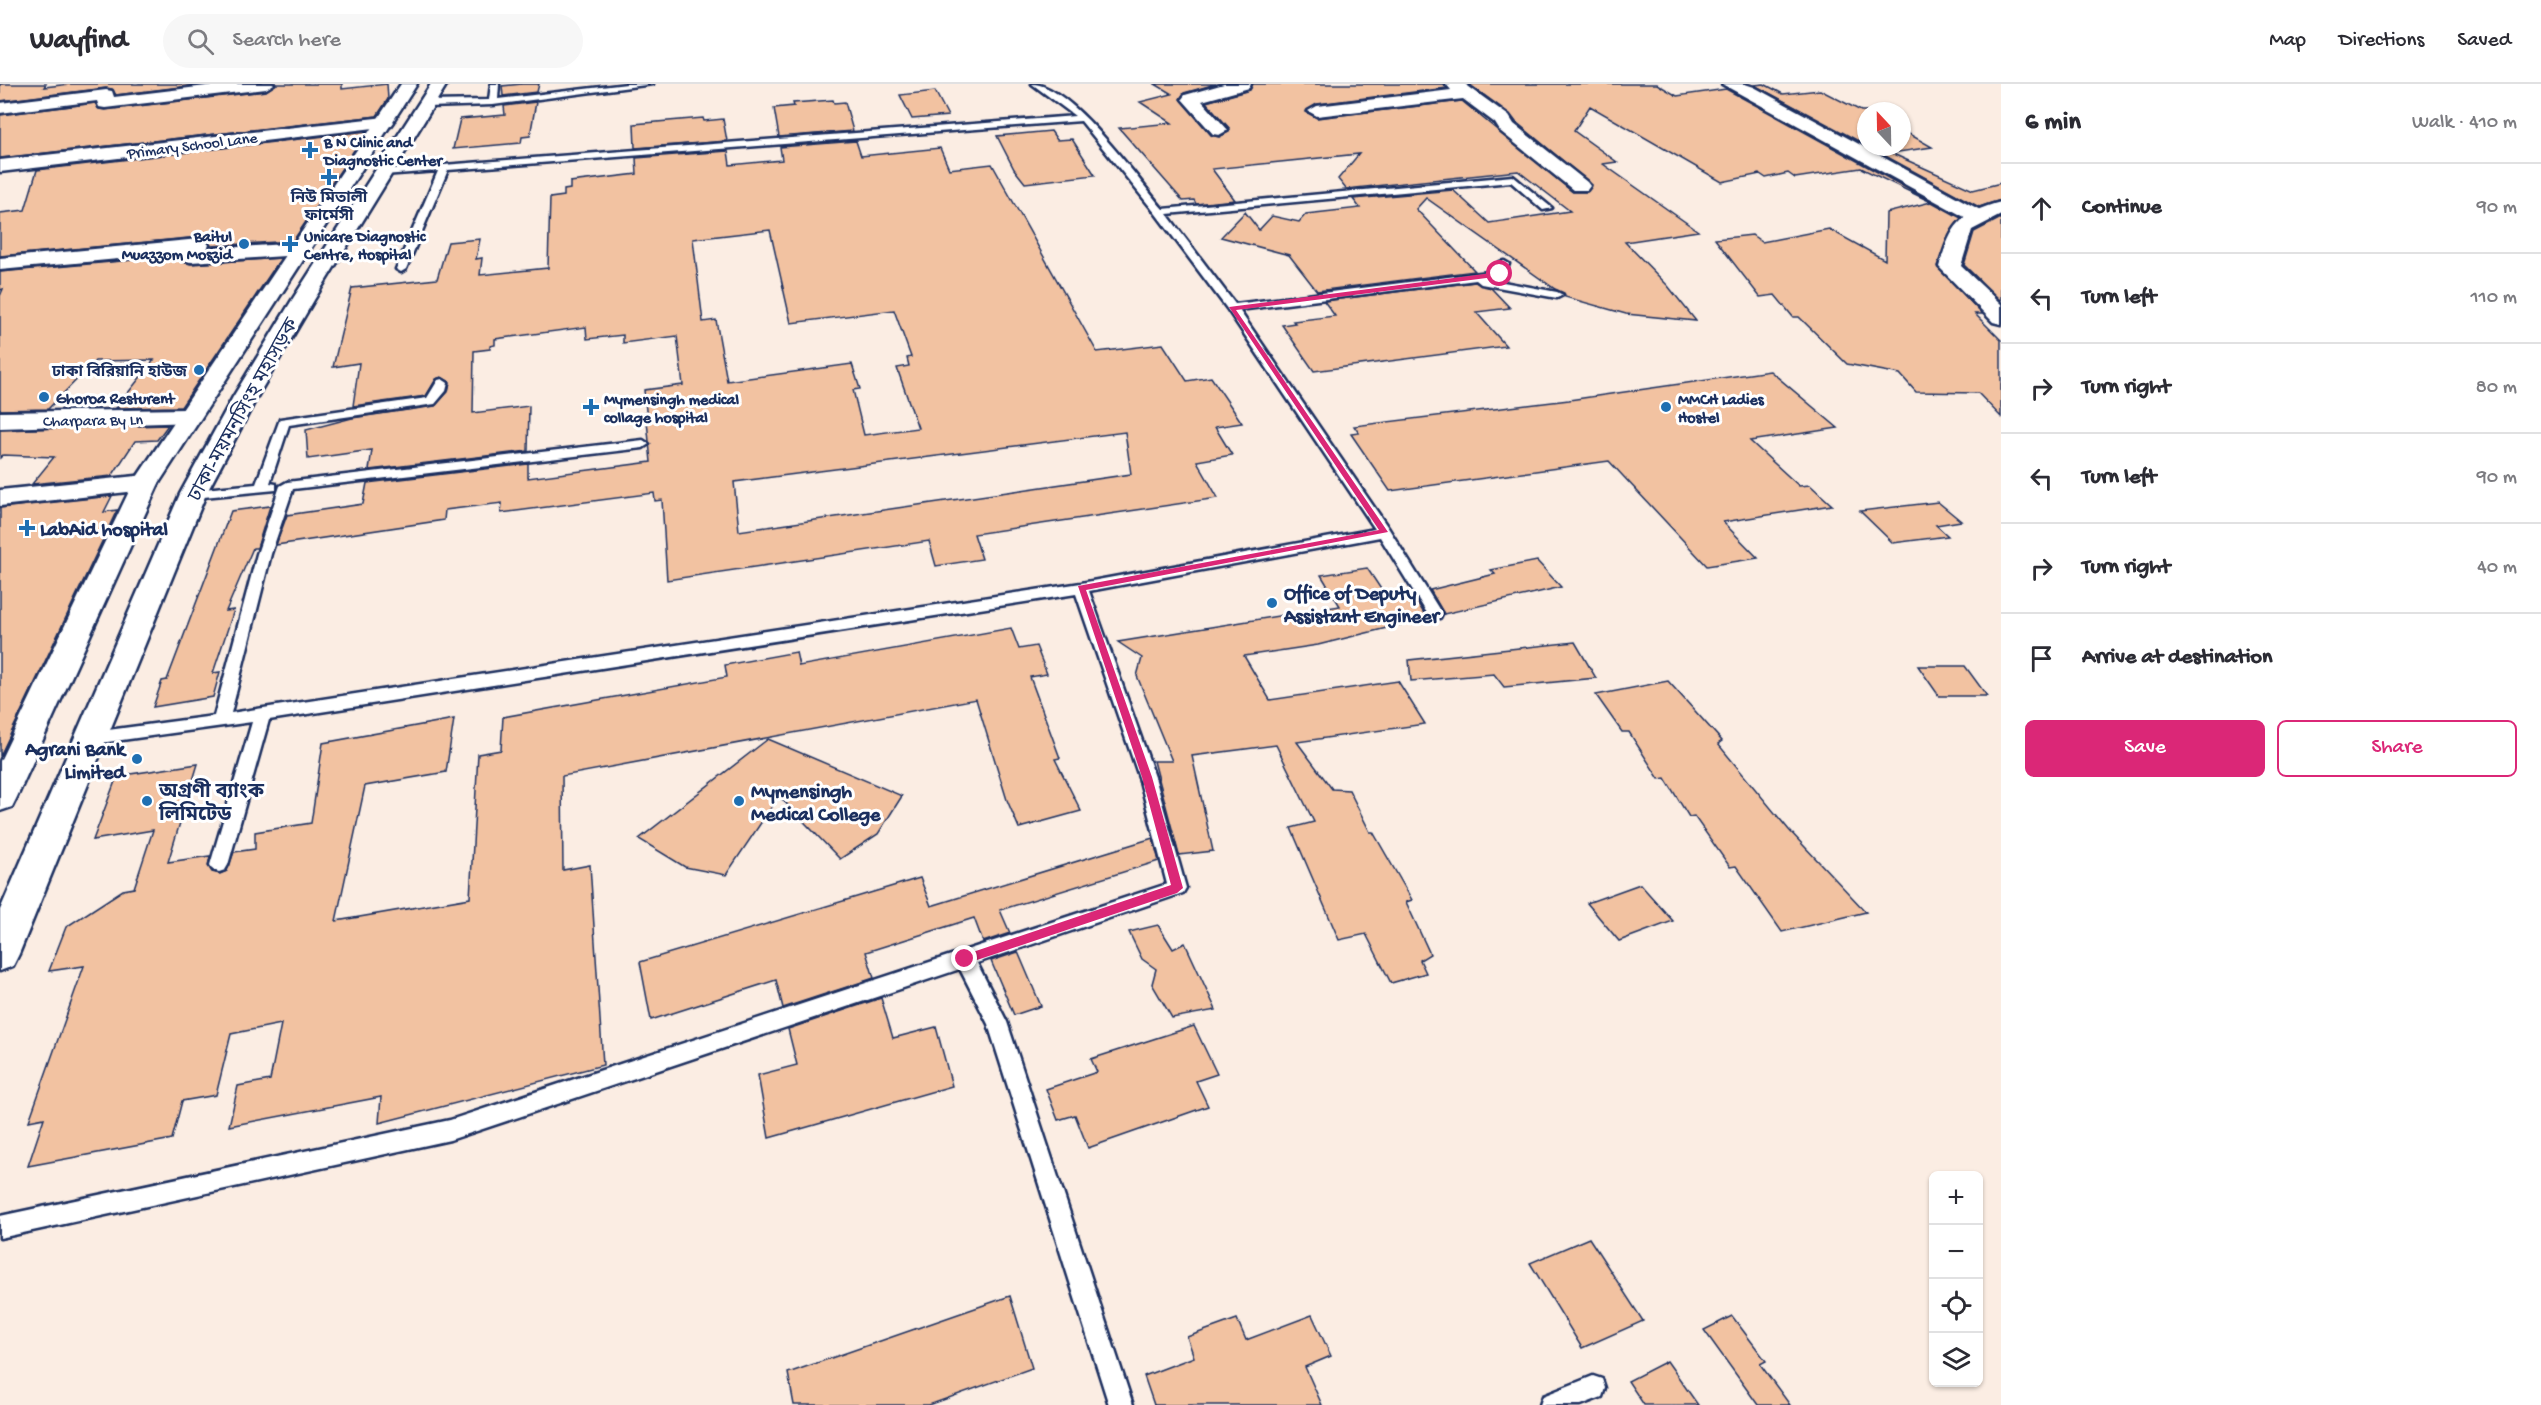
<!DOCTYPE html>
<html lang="en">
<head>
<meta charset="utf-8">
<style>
  body { margin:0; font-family:"Gochi Hand","Noto Sans Bengali",sans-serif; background:#f7f7f7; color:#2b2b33 }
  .controls { position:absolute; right:18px; bottom:18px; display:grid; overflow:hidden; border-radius:9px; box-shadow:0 2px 4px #0004 }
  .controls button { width:54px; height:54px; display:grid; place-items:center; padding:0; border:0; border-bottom:2px solid #e1e1e2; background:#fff; color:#2b2b33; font:30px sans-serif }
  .compass { position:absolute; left:1857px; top:18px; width:54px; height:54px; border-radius:50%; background:#fff; box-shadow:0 2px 4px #0004; rotate:338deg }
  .stop { position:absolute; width:18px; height:18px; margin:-14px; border:4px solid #db2777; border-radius:50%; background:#fff }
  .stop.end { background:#db2777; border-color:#fff; box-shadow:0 2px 6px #0008 }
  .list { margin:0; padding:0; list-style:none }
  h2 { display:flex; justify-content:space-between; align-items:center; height:78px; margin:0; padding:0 24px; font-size:26px }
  h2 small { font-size:20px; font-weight:400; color:#7c7c81 }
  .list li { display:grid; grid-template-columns:39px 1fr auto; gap:18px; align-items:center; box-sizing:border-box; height:90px; padding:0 24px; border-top:2px solid #e1e1e2 }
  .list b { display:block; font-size:22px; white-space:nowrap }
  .list em { font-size:20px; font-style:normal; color:#7c7c81 }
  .actions { display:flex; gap:12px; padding:18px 24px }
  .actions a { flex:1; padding:14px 0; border:2px solid #db2777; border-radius:9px; text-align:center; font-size:21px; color:#db2777 }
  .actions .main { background:#db2777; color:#fff }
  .icon { flex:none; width:33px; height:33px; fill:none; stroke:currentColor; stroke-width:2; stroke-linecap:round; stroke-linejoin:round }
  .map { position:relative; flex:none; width:2001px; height:1321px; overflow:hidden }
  header { display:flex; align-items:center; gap:36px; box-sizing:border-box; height:84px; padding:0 30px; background:#fff; border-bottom:2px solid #e1e1e2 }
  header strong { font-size:28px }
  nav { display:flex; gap:33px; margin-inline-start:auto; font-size:21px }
  .search { width:420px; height:54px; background:#f7f7f7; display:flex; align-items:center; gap:15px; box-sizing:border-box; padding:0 21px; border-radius:33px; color:#7c7c81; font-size:22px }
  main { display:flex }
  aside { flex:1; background:#fff }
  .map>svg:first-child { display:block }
</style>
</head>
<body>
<header>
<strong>Wayfind</strong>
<div class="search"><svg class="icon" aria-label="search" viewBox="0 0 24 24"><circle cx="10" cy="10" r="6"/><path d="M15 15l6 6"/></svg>Search here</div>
<nav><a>Map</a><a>Directions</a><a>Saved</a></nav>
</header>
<main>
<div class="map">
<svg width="2001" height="1321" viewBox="0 0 2001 1321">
  <rect width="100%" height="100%" fill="#fbede3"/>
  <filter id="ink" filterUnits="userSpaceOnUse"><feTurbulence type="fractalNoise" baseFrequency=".0167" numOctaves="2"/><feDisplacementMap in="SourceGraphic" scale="12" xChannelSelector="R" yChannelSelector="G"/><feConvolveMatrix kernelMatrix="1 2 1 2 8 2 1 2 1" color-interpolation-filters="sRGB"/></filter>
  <g filter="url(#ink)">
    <!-- building -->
    <g fill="#f2c2a1" stroke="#1b2f5e" stroke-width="1.5" fill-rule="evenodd">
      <polygon points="0,0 46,0 44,3 70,0 204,0 116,11 112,5 106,4 0,17"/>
      <polygon points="276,0 342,0 342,5 387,0 388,15 377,32 0,74 0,31 95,19 99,25 105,26 266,7"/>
      <polygon points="522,0 539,0 537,8 503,12 502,2"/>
      <polygon points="1155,0 1216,0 1184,9 1180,15 1211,51 1219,53 1229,48 1230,45 1206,18 1250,6 1253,0 1444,0 1447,4 1317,20 1306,28 1317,34 1462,17 1573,108 1587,108 1592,101 1516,38 1510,30 1469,0 1657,0 1677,12 1726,5 1961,134 1951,147 1937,182 1982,230 1975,230 2001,256 2001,333 1978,309 1916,308 1900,290 1847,280 1799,233 1793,233 1775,211 1760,213 1715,155 1752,151 1762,158 1829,145 1885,176 1886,129 1931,118 1861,84 1795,94 1788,89 1766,94 1760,90 1722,98 1590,22 1574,47 1617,78 1603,80 1698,147 1625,158 1668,202 1696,237 1626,230 1565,213 1564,209 1555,205 1426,114 1416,125 1475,187 1317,207 1289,171 1221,153 1245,128 1259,146 1272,132 1299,138 1306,130 1360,124 1353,115 1453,106 1489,139 1570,127 1518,87 1346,105 1338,95 1359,70 1212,85 1235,116 1196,120 1194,116 1183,117 1119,44 1172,39 1140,18 1172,10"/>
      <polygon points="1764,0 1783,10 1820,6 1861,27 1866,27 1866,61 1754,1"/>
      <polygon points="935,7 948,32 912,35 900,11"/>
      <polygon points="833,16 834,19 845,18 853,47 779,53 774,24 794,22 793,19"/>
      <polygon points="536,18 530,52 522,53 521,59 453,65 460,35 505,31 504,22"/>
      <polygon points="703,34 704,37 723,35 727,57 635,64 634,40"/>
      <polygon points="1902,46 1932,63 1891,69 1973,106 2001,99 2001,116 1979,123 1869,63 1902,63"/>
      <polygon points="367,47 293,157 211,162 208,156 199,153 0,172 0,129 25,126 37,86"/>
      <polygon points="1051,47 1057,56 1072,55 1095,91 1025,99 1014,85 997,52"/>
      <path d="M 856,57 L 861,72 L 940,64 L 949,85 L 992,80 L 1097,268 L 1163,260 L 1187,297 L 1211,293 L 1242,339 L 1215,343 L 1232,371 L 1197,377 L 1218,414 L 974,450 L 982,475 L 936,482 L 929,457 L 667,496 L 662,416 L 655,417 L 654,409 L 501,429 L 502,419 L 445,426 L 444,436 L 276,461 L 287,431 L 363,420 L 367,399 L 528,380 L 528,394 L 651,378 L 644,306 L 683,301 L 677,252 L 623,259 L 623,251 L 587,255 L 586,243 L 495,255 L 495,261 L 490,262 L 490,265 L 474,267 L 473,329 L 529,322 L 528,367 L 369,386 L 372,366 L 308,375 L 306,346 L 352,334 L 435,322 L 448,308 L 450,298 L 441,293 L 436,295 L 426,312 L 353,322 L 359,279 L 333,283 L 352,204 L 437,195 L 448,158 L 480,155 L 476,175 L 482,174 L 480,191 L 548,184 L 550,114 L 564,112 L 564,106 L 570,105 L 570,98 L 637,90 L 636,74 L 728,67 L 730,81 L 782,76 L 780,63 ZM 770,146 L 791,239 L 894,226 L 911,273 L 907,274 L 909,282 L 897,284 L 918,344 L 864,351 L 853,306 L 860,305 L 852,280 L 727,297 L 716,236 L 703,238 L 693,155 ZM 1125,348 L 1131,390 L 739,447 L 734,398 Z"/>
      <polygon points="2001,134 2001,217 1964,181 1974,148"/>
      <polygon points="178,172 182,178 191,180 281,174 181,323 116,324 154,276 95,277 48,325 0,326 0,212 3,205 0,206 0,188"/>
      <polygon points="1475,198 1491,204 1510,224 1476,228 1506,262 1314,287 1282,241 1295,239 1293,237 1335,232 1324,217"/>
      <polygon points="1770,287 1838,344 1750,357 1799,402 1810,401 1832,421 1723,438 1758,474 1707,482 1609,377 1390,407 1351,350 1359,349 1354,342 1569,316"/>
      <polygon points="168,341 157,356 135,357 112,392 32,400 54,373 3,371 0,374 0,346"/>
      <polygon points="112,412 104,428 117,426 0,672 0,424"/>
      <polygon points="1938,418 1961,437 1936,441 1948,452 1893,459 1860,427"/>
      <polygon points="270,422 257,464 253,464 226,527 234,526 213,589 220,588 213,613 153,623 162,597 167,596 231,427"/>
      <polygon points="1537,477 1561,503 1444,530 1430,506 1495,490 1491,486"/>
      <polygon points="1367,484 1388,516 1412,510 1427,534 1318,561 1244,572 1270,616 1398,597 1425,640 1297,658 1332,705 1349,706 1370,748 1373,748 1412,816 1406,818 1430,870 1420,876 1426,889 1391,899 1366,850 1339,856 1291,744 1314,738 1276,661 1192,672 1213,767 1179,771 1154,677 1172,677 1137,592 1142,574 1118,558 1340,522 1321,491"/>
      <polygon points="1011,544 1019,565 1036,562 1047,590 1030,593 1060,674 1055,675 1081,727 1019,744 1007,716 976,615 562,692 563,786 590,781 603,981 379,1039 381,1013 229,1042 238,1002 270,996 281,940 231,950 216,1011 182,1017 172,1055 28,1082 44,1034 29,1037 84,882 49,887 66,843 123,806 134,804 153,746 93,756 117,692 198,680 168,778 210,772 208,782 212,788 220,790 227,787 234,768 255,765 255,748 311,739 323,659 454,635 446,688 365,702 336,837 470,814 478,670 501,666 503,633 727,593 725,581 796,568 799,582"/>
      <polygon points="1575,558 1596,594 1504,603 1494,590 1411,597 1409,576"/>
      <polygon points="1918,582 1965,582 1987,612 1939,612"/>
      <polygon points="1668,597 1722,657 1718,660 1789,746 1866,828 1782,848 1736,782 1730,783 1694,732 1689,733 1665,694 1659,695 1629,648 1622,648 1596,611"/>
      <polygon points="768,655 902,712 878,750 840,775 779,712 726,791 685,783 639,755"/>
      <polygon points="1153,754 1159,777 1000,826 1010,849 983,858 974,834 866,868 874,894 783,924 776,896 651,936 640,878 920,794 931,822"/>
      <polygon points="1640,800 1673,837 1619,857 1587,819"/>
      <polygon points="1158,841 1173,865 1185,859 1216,926 1172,934 1152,900 1156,885 1142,875 1129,848"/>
      <polygon points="1018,868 1041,922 1014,931 991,877"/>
      <polygon points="881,914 893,954 936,943 952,1002 769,1054 758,991 797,981 788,945"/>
      <polygon points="1194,942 1217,990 1196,997 1208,1022 1088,1064 1075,1031 1058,1036 1046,1005 1097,988 1091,975"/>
      <polygon points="1589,1154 1643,1237 1582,1264 1530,1179"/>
      <polygon points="1010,1212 1032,1284 929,1321 794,1321 788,1289"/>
      <polygon points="1312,1231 1331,1272 1305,1283 1322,1321 1154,1321 1144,1292 1194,1273 1187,1253 1237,1235 1246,1256"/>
      <polygon points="1732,1232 1766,1277 1760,1280 1790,1321 1758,1321 1704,1246"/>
      <polygon points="1667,1277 1698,1321 1644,1321 1628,1297"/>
    </g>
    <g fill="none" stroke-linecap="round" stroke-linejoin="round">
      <!-- lane casing -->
      <g stroke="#1b2f5e" stroke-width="5">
        <g id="lane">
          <polygon points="491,0 499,0 498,15 627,0 653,0 493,21 427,23 423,20 427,17 489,16"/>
          <path d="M 1032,0 C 1070,0 1138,95 1163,125 L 1513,92 L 1552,124 L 1543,126 L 1511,98 L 1167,130 L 1235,220 L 1496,187 L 1500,178 L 1504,177 L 1509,180 L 1504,192 L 1487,195 L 1557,208 L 1563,211 L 1557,214 L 1481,200 L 1476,196 L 1239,226 L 1389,445 L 1442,530 L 1440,534 L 1430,534 L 1380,453 L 1089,507 L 1155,693 L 1186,804 L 1183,809 L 977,879 L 1007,938 L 1133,1321 L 1109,1321 L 988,940 L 960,885 L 450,1056 L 0,1154 L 0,1132 L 450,1036 L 1167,800 L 1139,693 L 1076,510 L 269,636 L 228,781 L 225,786 L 219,788 L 213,786 L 210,781 L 252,638 L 93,660 L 85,654 L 93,648 L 214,632 L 257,470 L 280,402 L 287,398 L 643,356 L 649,360 L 643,364 L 293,405 L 271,470 L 231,629 L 1081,499 L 1375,445 L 1228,226 L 1156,130 L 1081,37 L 448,86 L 406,185 L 401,188 L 396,185 L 438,87 L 383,91 L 380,90 L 380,86 L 1075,32 Z"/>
          <polygon points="442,295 448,299 446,307 435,320 289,341 270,399 276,400 276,406 193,414 186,410 193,406 256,400 280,335 427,314 438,296"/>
          <polygon points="1593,1292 1602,1295 1605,1304 1602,1313 1581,1321 1540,1321 1543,1312"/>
        </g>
      </g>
      <!-- street casing -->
      <g stroke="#1b2f5e" stroke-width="5">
        <g id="street">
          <polygon points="223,0 274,0 266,5 105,24 99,23 97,17 0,29 0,19 106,6 112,7 114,13"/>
          <polygon points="1224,0 1251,0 1249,4 1202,17 1228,46 1219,51 1213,50 1182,15 1185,11"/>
          <polygon points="1446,0 1465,0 1509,32 1514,40 1587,98 1590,102 1587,106 1573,106 1500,47 1495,39 1463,15 1317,32 1308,27 1317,22 1451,6"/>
          <polygon points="1722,0 1745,0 1754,3 1984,128 1987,132 1984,136 1970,136"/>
          <polygon points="385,33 391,34 394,38 391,42 0,88 0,76"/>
          <polygon points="199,155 206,157 209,161 207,165 300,159 307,161 310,165 307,169 300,171 191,178 184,176 180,172 183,169 0,186 0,174"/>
          <polygon points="187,325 196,328 200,333 196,338 0,344 0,328"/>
          <polygon points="146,391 155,393 159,399 155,405 0,422 0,406"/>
        </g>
      </g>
      <!-- secondary casing -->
      <g stroke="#1b2f5e" stroke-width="5">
        <g id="secondary">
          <polygon points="401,0 417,0 159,399 17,713 12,723 0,727 0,677 133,399"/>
          <polygon points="431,0 447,0 314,216 257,313 206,410 19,870 13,882 0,887 0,826 180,410 233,313 292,216"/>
          <path d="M 2001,118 L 2001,131 L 1972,146 L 1961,182 L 2001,220 L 2001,240 L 1993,238 L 1939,183 C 1951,143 1958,129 2001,118 Z"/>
        </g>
      </g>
      <!-- lane -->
      <use href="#lane" fill="#fff" fill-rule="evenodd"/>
      <!-- street -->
      <use href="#street" fill="#fff" fill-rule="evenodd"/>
      <!-- secondary -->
      <use href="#secondary" fill="#fff" fill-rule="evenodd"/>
    </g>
  </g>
  <!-- route -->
  <polygon fill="#db2777" points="1500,188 1502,192 1236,226 1388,448 1086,506 1152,693 1183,804 1177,809 965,880 961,879 961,872 1171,801 1142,693 1078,502 1379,446 1229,223"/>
  <!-- markers -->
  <g fill="#1f6fb2" stroke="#fff" stroke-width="2">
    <path d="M307 57h6v6h6v6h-6v6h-6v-6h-6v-6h6z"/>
    <path d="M326 84h6v6h6v6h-6v6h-6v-6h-6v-6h6z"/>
    <circle cx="244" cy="160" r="6"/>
    <path d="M287 151h6v6h6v6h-6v6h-6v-6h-6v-6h6z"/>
    <circle cx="199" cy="286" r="6"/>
    <circle cx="44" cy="313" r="6"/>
    <path d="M588 314h6v6h6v6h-6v6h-6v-6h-6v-6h6z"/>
    <circle cx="1666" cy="323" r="6"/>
    <path d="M24 435h6v6h6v6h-6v6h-6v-6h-6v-6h6z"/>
    <circle cx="1272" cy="519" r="6"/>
    <circle cx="137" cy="675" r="6"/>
    <circle cx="147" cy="717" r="6"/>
    <circle cx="739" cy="717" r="6"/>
  </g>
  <g text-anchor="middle" stroke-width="6" stroke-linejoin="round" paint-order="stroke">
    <!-- far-poi labels -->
    <g font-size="16" font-weight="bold" fill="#1b2f5e" stroke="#fff" text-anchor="start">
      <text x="324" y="63">B N Clinic and<tspan x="324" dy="18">Diagnostic Center</tspan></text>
      <text x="329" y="118" text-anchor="middle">নিউ মিতালী<tspan x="329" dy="18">ফার্মেসী</tspan></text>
      <text x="232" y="157" text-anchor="end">Baitul<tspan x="232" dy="18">Muazzom Moszid</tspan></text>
      <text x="304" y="157">Unicare Diagnostic<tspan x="304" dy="18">Centre, Hospital</tspan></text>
      <text x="187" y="292" text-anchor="end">ঢাকা বিরিয়ানি হাউজ</text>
      <text x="56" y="319">Ghoroa Resturent</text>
      <text x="604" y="320">Mymensingh medical<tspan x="604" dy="18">collage hospital</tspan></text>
      <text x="1678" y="320">MMCH Ladies<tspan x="1678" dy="18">Hostel</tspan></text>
    </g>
    <!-- far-street labels -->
    <g font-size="16" fill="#1b2f5e" stroke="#fff">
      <text transform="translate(192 60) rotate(-7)" y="6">Primary School Lane</text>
      <text transform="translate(93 335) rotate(-1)" y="6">Charpara By Ln</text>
    </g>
    <!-- street labels -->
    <g font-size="20" fill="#1b2f5e" stroke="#fff">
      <text transform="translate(242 325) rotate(-61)" y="7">ঢাকা-ময়মনসিংহ মহাসড়ক</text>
    </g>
    <!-- poi labels -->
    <g font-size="20" font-weight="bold" fill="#1b2f5e" stroke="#fff" text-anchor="start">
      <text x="40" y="451">LabAid hospital</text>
      <text x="1284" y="515">Office of Deputy<tspan x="1284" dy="23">Assistant Engineer</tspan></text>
      <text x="125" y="671" text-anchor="end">Agrani Bank<tspan x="125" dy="23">Limited</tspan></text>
      <text x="159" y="713">অগ্রণী ব্যাংক<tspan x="159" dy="23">লিমিটেড</tspan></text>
      <text x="751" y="713">Mymensingh<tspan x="751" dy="23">Medical College</tspan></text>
    </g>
  </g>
</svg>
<div class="controls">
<button>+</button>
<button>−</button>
<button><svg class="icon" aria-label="locate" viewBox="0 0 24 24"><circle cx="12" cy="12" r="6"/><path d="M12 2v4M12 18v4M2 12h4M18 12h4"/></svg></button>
<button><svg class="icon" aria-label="layers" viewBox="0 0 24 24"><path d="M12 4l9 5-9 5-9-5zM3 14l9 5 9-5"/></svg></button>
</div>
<svg class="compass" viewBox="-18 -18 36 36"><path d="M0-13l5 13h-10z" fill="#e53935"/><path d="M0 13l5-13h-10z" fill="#7c7c81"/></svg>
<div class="stop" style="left:1500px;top:190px"></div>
<div class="stop end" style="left:965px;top:875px"></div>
</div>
<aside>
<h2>6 min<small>Walk · 410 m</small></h2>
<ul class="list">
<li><svg class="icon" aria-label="ahead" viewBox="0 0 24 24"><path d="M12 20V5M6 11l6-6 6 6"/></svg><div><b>Continue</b></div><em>90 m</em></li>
<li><svg class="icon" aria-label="left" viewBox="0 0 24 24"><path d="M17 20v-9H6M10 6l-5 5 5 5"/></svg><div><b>Turn left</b></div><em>110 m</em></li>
<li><svg class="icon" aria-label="right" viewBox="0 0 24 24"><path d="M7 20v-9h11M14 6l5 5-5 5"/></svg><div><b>Turn right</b></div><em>80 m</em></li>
<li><svg class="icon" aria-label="left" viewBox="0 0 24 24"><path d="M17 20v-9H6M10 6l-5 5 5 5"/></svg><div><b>Turn left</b></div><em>90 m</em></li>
<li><svg class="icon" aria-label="right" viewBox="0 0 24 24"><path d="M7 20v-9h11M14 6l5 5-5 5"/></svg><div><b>Turn right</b></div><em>40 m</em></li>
<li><svg class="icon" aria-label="arrive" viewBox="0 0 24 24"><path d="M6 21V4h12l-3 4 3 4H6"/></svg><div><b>Arrive at destination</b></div></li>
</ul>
<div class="actions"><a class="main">Save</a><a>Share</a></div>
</aside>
</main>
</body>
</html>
